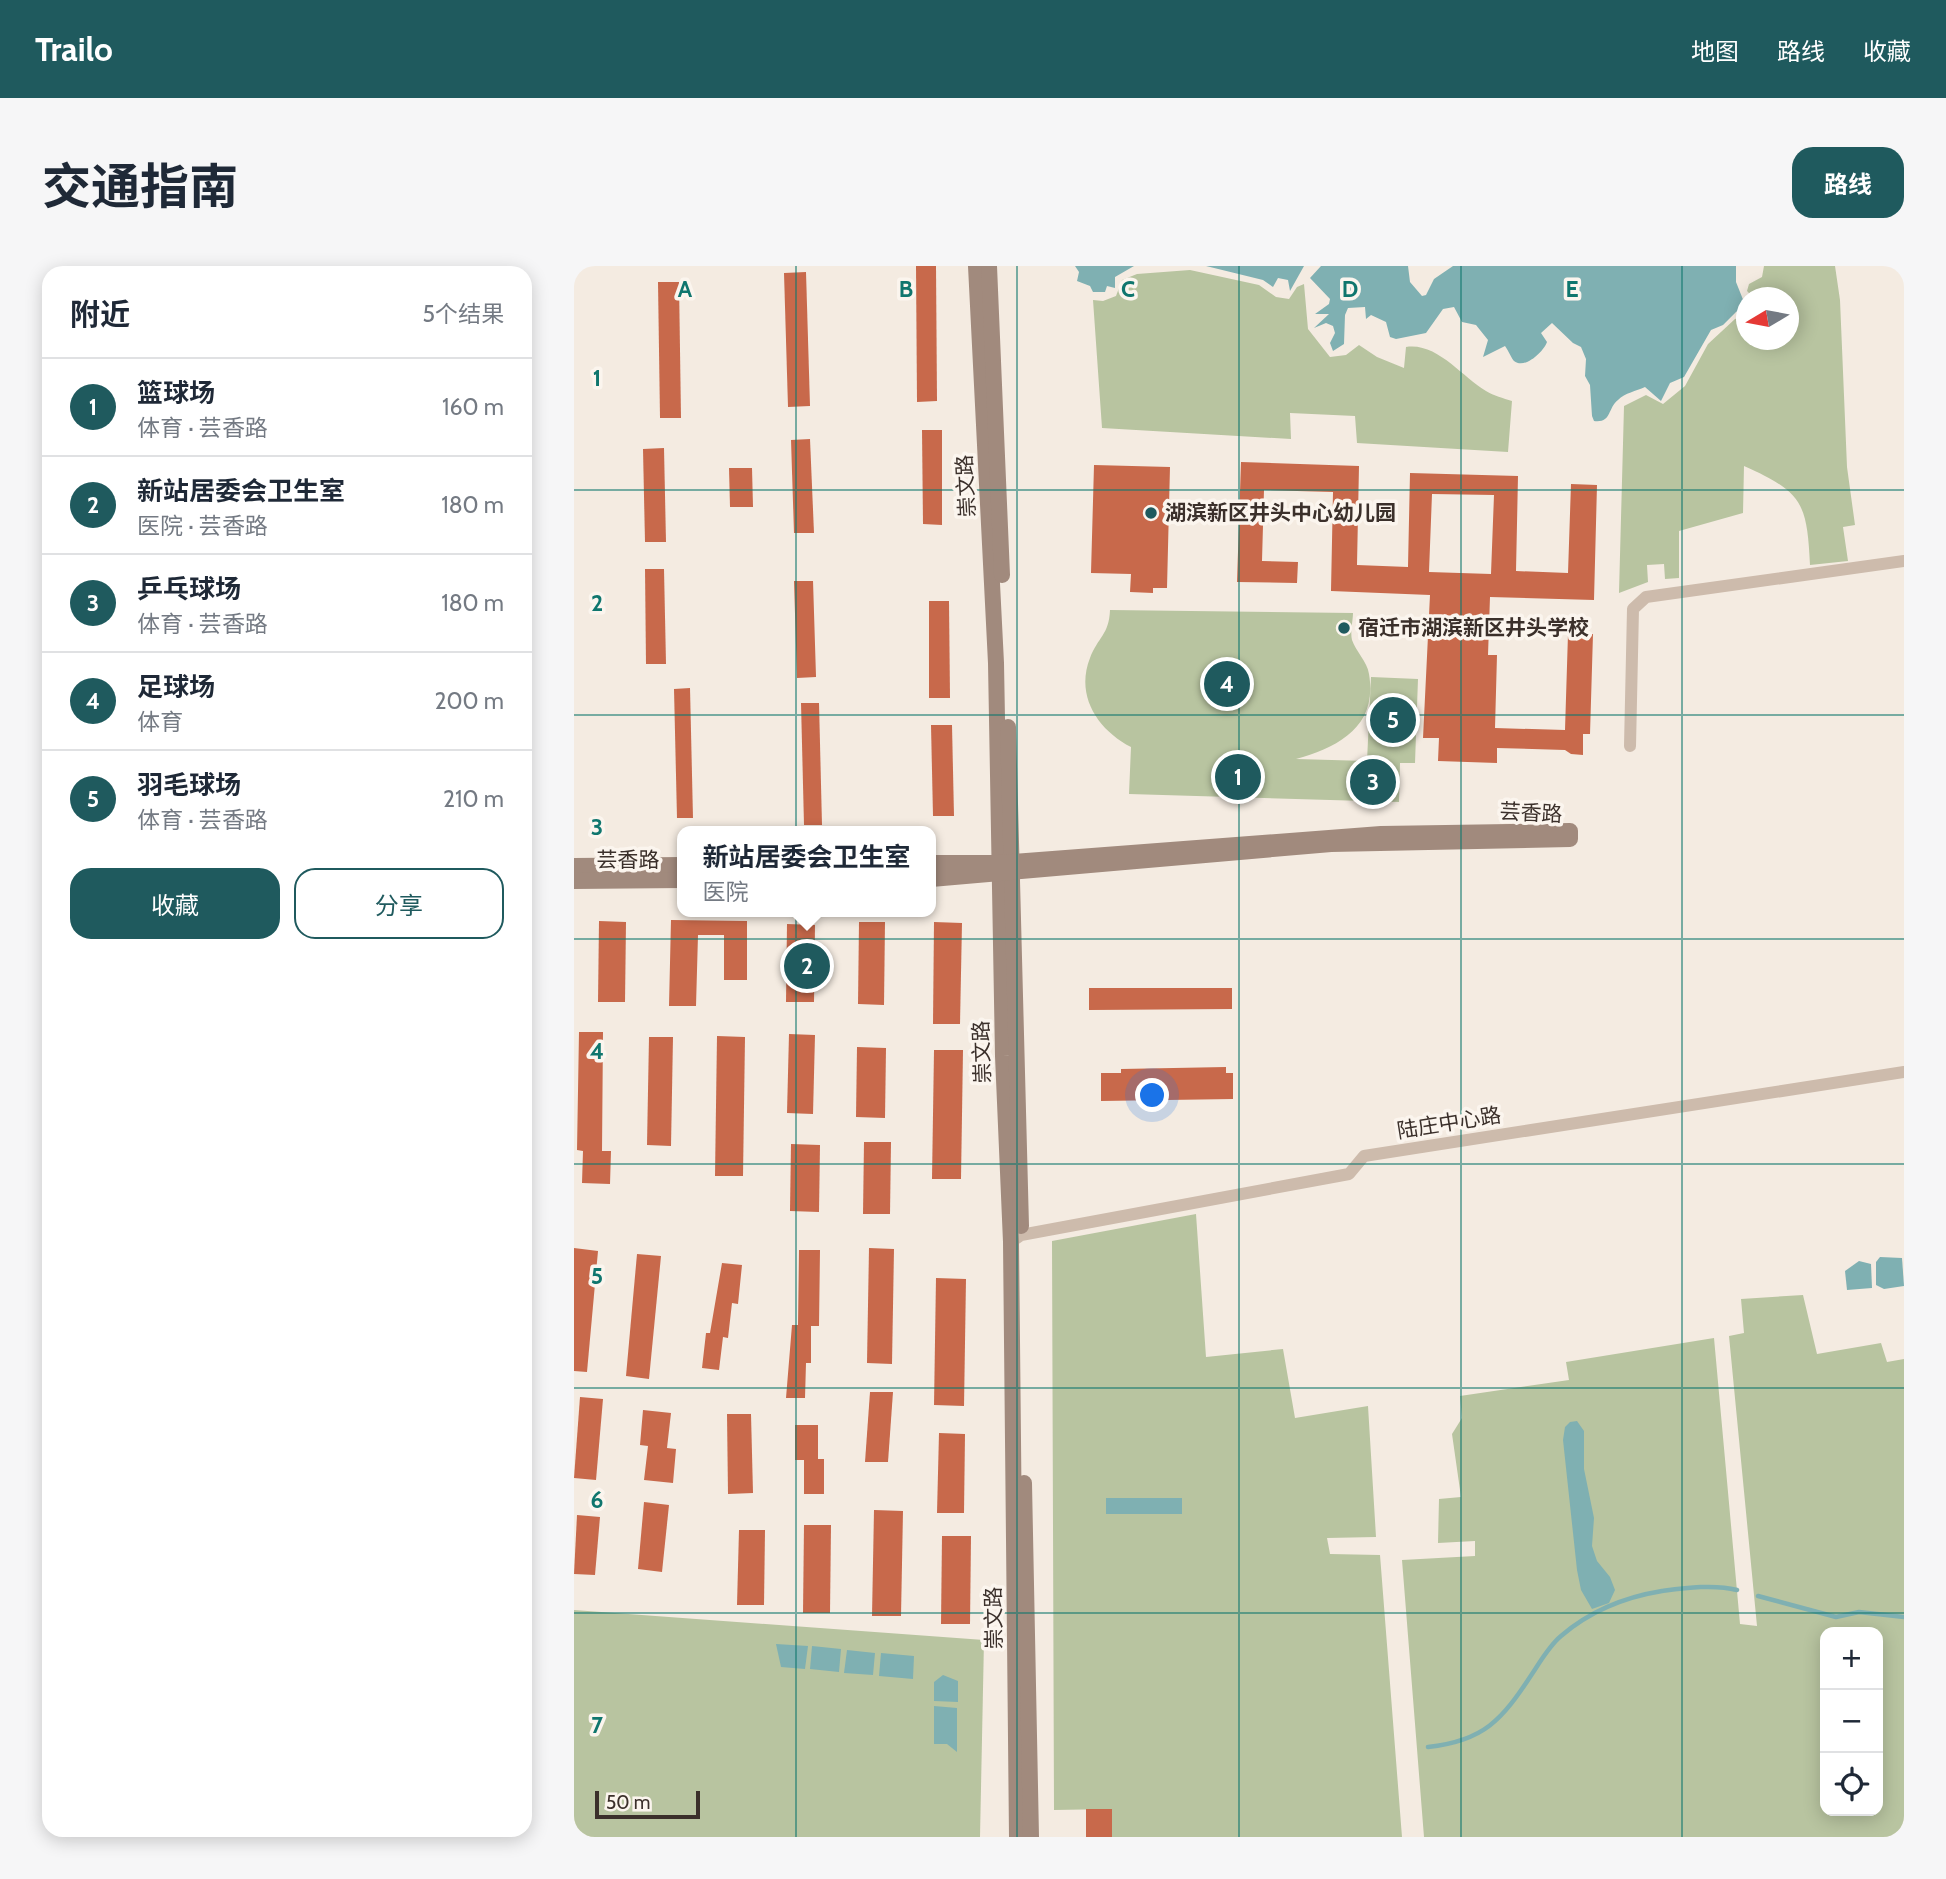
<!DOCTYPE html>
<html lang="zh">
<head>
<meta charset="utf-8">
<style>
  body { margin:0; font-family:Cabin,"Noto Sans SC",sans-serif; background:#f6f6f7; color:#1f2937 }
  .controls { position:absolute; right:21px; bottom:21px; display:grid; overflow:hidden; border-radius:14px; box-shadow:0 4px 18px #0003 }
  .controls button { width:63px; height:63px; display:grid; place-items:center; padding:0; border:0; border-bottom:2px solid #e0e1e3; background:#fff; color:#1f2937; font:35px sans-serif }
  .compass { position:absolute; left:1162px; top:21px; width:63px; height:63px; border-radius:50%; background:#fff; box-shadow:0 4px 18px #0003; rotate:260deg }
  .scale { position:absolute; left:21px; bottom:18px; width:105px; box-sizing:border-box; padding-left:7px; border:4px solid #3b302b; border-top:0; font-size:19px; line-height:24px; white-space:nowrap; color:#3b302b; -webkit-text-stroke:5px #fbf5ee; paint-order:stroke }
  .you { position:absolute; left:579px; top:830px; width:24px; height:24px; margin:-18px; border:5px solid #fff; border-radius:50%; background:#1a73e8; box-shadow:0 0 0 10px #1a73e833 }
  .badge { display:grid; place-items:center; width:46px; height:46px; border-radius:50%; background:#1f5a5e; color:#fff; font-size:23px; font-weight:700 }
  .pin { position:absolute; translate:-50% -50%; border:4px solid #fff; box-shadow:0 2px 7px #0006 }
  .popup { position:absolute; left:103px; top:560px; width:259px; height:91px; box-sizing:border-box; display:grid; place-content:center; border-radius:14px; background:#fff; filter:drop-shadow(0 2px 5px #0005); font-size:23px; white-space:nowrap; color:#747a83 }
  .popup b { font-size:26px; color:#1f2937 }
  .popup::after { content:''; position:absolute; left:50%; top:100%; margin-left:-14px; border:14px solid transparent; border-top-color:#fff }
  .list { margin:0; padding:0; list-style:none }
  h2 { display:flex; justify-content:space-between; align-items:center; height:91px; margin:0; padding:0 28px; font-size:30px }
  h2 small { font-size:23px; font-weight:400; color:#747a83 }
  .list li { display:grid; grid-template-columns:46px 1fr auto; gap:21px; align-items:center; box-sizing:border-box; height:98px; padding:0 28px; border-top:2px solid #e0e1e3 }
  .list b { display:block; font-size:26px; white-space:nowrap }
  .list p { margin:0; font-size:23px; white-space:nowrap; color:#747a83 }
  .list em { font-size:23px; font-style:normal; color:#747a83 }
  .actions { display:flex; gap:14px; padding:21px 28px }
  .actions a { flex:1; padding:16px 0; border:2px solid #1f5a5e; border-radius:21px; text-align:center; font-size:24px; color:#1f5a5e }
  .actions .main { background:#1f5a5e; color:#fff }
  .icon { flex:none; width:38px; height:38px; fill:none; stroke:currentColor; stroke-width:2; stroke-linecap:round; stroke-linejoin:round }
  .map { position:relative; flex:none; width:1330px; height:1571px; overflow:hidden; border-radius:21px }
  header { display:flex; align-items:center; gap:42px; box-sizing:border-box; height:98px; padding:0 35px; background:#1f5a5e; color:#fff }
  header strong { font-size:33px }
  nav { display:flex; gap:38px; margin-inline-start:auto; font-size:24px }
  .intro { display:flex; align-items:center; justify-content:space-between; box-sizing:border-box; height:168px; padding:0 42px }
  h1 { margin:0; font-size:49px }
  .button { padding:18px 32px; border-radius:21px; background:#1f5a5e; color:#fff; font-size:24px; font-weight:700 }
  main { display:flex; gap:42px; padding:0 42px }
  aside { flex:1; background:#fff; border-radius:21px; box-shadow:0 4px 18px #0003 }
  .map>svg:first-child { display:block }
</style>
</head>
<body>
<header>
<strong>Trailo</strong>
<nav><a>地图</a><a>路线</a><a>收藏</a></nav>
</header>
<div class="intro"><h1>交通指南</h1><a class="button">路线</a></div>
<main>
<aside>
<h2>附近<small>5个结果</small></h2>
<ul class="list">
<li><span class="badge">1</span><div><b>篮球场</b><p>体育 · 芸香路</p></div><em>160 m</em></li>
<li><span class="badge">2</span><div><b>新站居委会卫生室</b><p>医院 · 芸香路</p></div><em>180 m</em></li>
<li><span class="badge">3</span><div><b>乒乓球场</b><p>体育 · 芸香路</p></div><em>180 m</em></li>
<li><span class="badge">4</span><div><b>足球场</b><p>体育</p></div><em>200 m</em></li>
<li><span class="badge">5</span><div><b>羽毛球场</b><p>体育 · 芸香路</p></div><em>210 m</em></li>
</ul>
<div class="actions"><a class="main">收藏</a><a>分享</a></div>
</aside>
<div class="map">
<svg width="1330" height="1571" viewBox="0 0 1330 1571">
  <rect width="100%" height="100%" fill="#f4ebe1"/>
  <!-- green -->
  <g fill="#b8c4a0" fill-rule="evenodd">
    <path d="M 1190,0 L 1261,0 L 1266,34 L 1273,201 L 1281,259 L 1269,261 L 1274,295 L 1236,299 C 1233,236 1228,226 1170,200 L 1169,247 L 1105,265 L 1105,312 L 1091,313 L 1090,298 L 1073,299 L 1074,316 L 1045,327 L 1050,140 L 1072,129 L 1089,138 L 1111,120 L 1134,78 L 1161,53 L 1172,48 L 1172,74 L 1214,74 L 1214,32 L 1179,31 L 1173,25 L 1175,18 L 1188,11 Z"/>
    <path d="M 616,4 L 685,19 L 702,31 L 715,33 L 723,21 L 730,18 L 734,63 L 756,91 L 772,89 L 785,79 L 803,91 L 830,102 L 832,81 C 863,76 888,111 912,125 C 920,130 929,132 938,135 L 934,186 L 783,177 L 781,150 L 716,147 L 717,173 L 528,162 L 519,34 L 529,35 L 542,30 L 548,14 L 563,8 Z"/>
    <path d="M 536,344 L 779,347 C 779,354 776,367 778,374 C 782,386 793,395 795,408 C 804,461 764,481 722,493 L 793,495 L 797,411 L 844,413 L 841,497 L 826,497 L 825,536 L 555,528 L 557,481 C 524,464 501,430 516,392 C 524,371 535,369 536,344 Z"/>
    <polygon points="622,948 632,1091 709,1083 721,1152 794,1140 802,1271 753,1272 756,1288 806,1289 828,1571 538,1571 538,1543 480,1544 478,975"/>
    <path d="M 1229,1029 L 1243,1088 L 1307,1077 L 1313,1096 L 1330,1093 L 1330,1571 L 850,1571 L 828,1294 L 901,1290 L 901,1275 L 864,1277 L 865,1233 L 887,1231 L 878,1168 L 888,1152 L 886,1130 L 995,1114 L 992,1096 L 1140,1072 L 1166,1358 L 1183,1360 L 1155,1070 L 1170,1067 L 1167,1033 ZM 1251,1366 L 1304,1366 L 1304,1545 L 1251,1545 Z"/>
    <polygon points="0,1344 410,1374 406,1571 0,1571"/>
  </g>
  <!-- water -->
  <g fill="#7fb0b2">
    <polygon points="501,0 560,0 541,11 541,22 533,20 531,26 519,26 516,20 503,15 505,6"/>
    <polygon points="632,0 730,0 716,25 714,14 704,12 699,21 689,14"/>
    <path d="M 747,0 L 834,0 L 836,16 L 848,30 L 852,29 L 860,13 L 879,0 L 1162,0 L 1162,16 L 1172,41 L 1162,46 L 1149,59 L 1137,64 L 1110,111 L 1096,117 L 1087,135 L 1071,121 C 1062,125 1051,127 1044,134 C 1033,143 1038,157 1020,155 L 1018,150 L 1016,119 L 1011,110 L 1012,93 L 1007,81 L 999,77 L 978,57 L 967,67 L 973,76 C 970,85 951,104 940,95 C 938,93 934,84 931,80 L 909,91 L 914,74 L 902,59 L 888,56 L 880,41 L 869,43 L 852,67 L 822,73 L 816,71 L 812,56 L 797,49 L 792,53 L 791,41 L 774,42 L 771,49 L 770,78 L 759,85 L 756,77 L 761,67 L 759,60 L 752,57 L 740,62 L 755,48 L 741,48 L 755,38 L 756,33 L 736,12 Z"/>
    <polygon points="1306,991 1328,992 1330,1020 1310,1023 1302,1019 1302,996"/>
    <polygon points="1285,995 1297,998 1298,1022 1273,1024 1271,1005"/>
    <polygon points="1003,1155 1010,1165 1010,1203 1020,1252 1018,1280 1023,1295 1036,1311 1041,1324 1035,1337 1018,1343 1007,1324 1003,1304 989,1174 991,1161 996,1156"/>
    <rect x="532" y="1232" width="76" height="16"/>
    <polygon points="202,1378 234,1380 231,1403 207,1401"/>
    <polygon points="238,1380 267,1383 265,1406 236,1403"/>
    <polygon points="273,1384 301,1387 299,1409 270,1407"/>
    <polygon points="307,1387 340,1390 339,1413 305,1410"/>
    <polygon points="369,1409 384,1415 384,1436 360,1435 360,1416"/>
    <polygon points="360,1440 383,1442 383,1486 373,1478 360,1478"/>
  </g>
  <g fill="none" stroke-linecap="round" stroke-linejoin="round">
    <!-- stream -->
    <g stroke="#7fb0b2" stroke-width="4.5">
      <polyline points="1184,1330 1262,1351 1285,1346 1330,1351"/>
      <path d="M 854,1481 C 910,1475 928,1454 958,1408 C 966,1396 975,1380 987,1370 C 1016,1345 1051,1331 1088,1325 C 1111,1322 1140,1318 1163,1324"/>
    </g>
  </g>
  <!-- building -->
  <g fill="#c8694b" fill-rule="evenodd">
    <polygon points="342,0 362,0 363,135 343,136"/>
    <polygon points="232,6 236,140 214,141 210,7"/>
    <polygon points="84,16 105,16 107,152 86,152"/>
    <polygon points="348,164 368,164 368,259 349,258"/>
    <polygon points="236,173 240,267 220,267 217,174"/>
    <polygon points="90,182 92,276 71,276 69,183"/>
    <path d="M 667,196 L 785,200 L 783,299 L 834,301 L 836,207 L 944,210 L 942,305 L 994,307 L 997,218 L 1023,219 L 1020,334 L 916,331 L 914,389 L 923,389 L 921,462 L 991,464 L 994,368 L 1019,368 L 1016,468 L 1009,468 L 1009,489 L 997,488 L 991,484 L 923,482 L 923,497 L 864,495 L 865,472 L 849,472 L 856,329 L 757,325 L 759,226 L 690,224 L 688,295 L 724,296 L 723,317 L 663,316 ZM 858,228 L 920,229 L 917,308 L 855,306 Z"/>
    <polygon points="520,199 596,201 593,322 579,322 579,327 556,326 557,308 517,307"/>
    <polygon points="155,202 178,202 179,241 156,241"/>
    <polygon points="71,303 90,303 92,398 72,398"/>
    <polygon points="220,315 239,315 242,411 223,412"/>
    <polygon points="355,335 375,335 376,432 355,432"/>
    <polygon points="116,422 119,552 103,552 100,423"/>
    <polygon points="227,437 245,437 248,559 230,559"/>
    <polygon points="357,459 378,459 380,550 359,550"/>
    <polygon points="97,654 173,655 173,714 150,714 150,669 124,669 122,740 95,740"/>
    <polygon points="25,655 52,656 51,736 24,736"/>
    <polygon points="285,656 311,656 310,739 284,738"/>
    <polygon points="360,656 388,657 386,758 359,758"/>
    <polygon points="213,658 241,659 240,736 212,736"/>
    <polygon points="515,722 658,722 658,743 515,744"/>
    <polygon points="5,766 29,766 28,885 37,885 36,918 8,917 9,885 3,884"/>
    <polygon points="215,768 241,769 239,848 213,847"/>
    <polygon points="143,770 171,771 169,910 141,910"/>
    <polygon points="75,771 99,771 97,880 73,879"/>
    <polygon points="283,781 312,782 311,852 282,851"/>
    <polygon points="360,784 389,784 387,913 358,913"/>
    <polygon points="652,801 652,807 659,807 659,833 527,835 527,807 547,807 547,803"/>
    <polygon points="290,876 317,876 316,948 289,948"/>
    <polygon points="217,878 246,879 245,946 216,945"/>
    <polygon points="0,982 24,985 13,1106 0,1105"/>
    <polygon points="295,982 320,983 318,1098 293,1097"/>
    <polygon points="225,984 246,984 245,1060 237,1060 237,1097 232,1097 231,1132 212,1132 218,1059 224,1059"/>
    <polygon points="63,988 87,990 75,1113 52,1110"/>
    <polygon points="148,997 168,999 164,1038 158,1037 154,1072 149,1071 145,1104 128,1102 132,1067 136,1067"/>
    <polygon points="362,1012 392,1013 390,1140 360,1139"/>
    <polygon points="296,1126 319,1126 314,1196 291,1196"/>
    <polygon points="6,1131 29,1133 22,1214 0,1212"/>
    <polygon points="69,1144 97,1147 93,1182 102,1183 99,1217 70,1214 74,1180 66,1179"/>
    <polygon points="153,1148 177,1148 179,1227 154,1228"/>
    <polygon points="221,1159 244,1159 244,1193 250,1193 250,1228 230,1228 230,1194 221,1194"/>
    <polygon points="365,1167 391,1168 390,1247 363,1247"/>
    <polygon points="70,1236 95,1239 88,1306 64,1303"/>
    <polygon points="300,1244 329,1245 327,1350 298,1350"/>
    <polygon points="3,1249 26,1251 21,1309 0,1308"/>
    <polygon points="230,1259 257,1259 256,1347 229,1347"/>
    <polygon points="165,1264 191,1264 190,1339 163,1339"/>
    <polygon points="368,1270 397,1270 396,1358 367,1358"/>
    <rect x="512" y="1543" width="26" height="28"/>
  </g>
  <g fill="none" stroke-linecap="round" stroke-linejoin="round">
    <!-- street -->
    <g stroke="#cdbbac" stroke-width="12">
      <polyline points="1056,480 1059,343 1072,331 1330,295"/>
      <polyline points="437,976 447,969 775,908 790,890 1330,806"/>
    </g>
    <!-- secondary -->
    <g stroke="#a18a7d" stroke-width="16">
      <polyline points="402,0 422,397 429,790 437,976 443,1571"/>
      <polyline points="415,0 428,309"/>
      <polyline points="434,461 447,960"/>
      <polyline points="357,597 425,597 807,568 996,565 996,573 757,578 357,613"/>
      <polyline points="0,600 109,599"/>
      <polyline points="0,615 109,614"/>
      <polyline points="450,1217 457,1571"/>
    </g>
  </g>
  <!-- grid -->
  <path fill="none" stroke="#0f766e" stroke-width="2" stroke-opacity="0.55" d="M 222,0 L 222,1571M 443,0 L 443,1571M 665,0 L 665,1571M 887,0 L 887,1571M 1108,0 L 1108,1571M 0,224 L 1330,224M 0,449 L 1330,449M 0,673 L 1330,673M 0,898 L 1330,898M 0,1122 L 1330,1122M 0,1347 L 1330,1347"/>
  <!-- markers -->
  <g fill="#1f5a5e" stroke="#fbf5ee" stroke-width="2.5">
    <circle cx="577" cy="247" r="7"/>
    <circle cx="770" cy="362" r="7"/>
  </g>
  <g text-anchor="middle" stroke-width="7" stroke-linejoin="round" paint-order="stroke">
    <!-- street labels -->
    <g font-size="21" fill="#3b302b" stroke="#fbf5ee">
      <text transform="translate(392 220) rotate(-93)" y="7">崇文路</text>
      <text transform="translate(957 547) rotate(3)" y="7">芸香路</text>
      <text x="54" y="601">芸香路</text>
      <text transform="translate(408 786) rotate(-92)" y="7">崇文路</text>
      <text transform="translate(875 857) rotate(-9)" y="7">陆庄中心路</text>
      <text transform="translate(420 1352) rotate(-91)" y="7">崇文路</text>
    </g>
    <!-- poi labels -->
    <g font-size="21" font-weight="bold" fill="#3b302b" stroke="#fbf5ee" text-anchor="start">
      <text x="591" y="254">湖滨新区井头中心幼儿园</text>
      <text x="784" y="369">宿迁市湖滨新区井头学校</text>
    </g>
  </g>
  <g font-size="23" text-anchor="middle" font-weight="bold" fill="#0f766e" stroke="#fbf5ee" stroke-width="7" stroke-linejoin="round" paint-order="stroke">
    <text x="111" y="31">A</text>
    <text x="332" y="31">B</text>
    <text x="554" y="31">C</text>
    <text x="776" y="31">D</text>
    <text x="998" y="31">E</text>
    <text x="23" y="120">1</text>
    <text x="23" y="345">2</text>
    <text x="23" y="569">3</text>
    <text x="23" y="793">4</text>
    <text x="23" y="1018">5</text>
    <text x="23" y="1242">6</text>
    <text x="23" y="1467">7</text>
  </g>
</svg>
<div class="controls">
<button>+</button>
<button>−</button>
<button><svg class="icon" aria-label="locate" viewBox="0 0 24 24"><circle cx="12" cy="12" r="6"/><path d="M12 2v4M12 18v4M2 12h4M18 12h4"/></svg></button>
</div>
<svg class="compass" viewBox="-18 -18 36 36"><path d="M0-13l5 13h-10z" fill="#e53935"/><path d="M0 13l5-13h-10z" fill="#747a83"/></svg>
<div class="scale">50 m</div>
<div class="you"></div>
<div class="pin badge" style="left:664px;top:511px">1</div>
<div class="pin badge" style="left:233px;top:700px">2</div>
<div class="popup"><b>新站居委会卫生室</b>医院</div>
<div class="pin badge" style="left:799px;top:516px">3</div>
<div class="pin badge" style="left:653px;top:418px">4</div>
<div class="pin badge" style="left:819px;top:454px">5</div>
</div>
</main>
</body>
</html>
